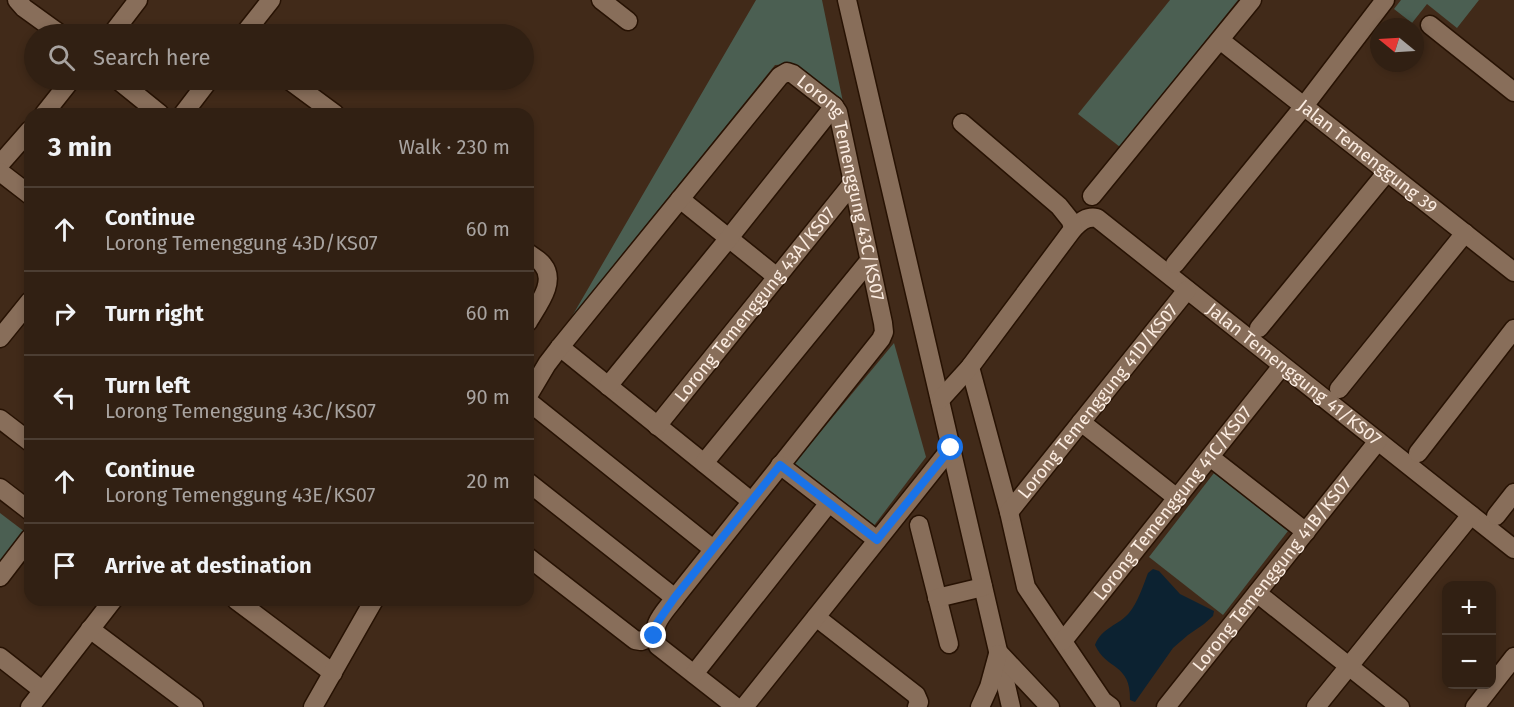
<!DOCTYPE html>
<html lang="en">
<head>
<meta charset="utf-8">
<style>
  body { margin:0; font-family:"Fira Sans",sans-serif; background:#39281c; color:#f1f3f6 }
  .controls { position:absolute; right:18px; bottom:18px; display:grid; overflow:hidden; border-radius:12px; box-shadow:0 3px 9px #0003 }
  .controls button { width:54px; height:54px; display:grid; place-items:center; padding:0; border:0; border-bottom:2px solid #4c3e33; background:#312013; color:#f1f3f6; font:30px sans-serif }
  .compass { position:absolute; left:1370px; top:18px; width:54px; height:54px; border-radius:50%; background:#312013; box-shadow:0 3px 9px #0003; rotate:288deg }
  .stop { position:absolute; width:18px; height:18px; margin:-14px; border:4px solid #1a73e8; border-radius:50%; background:#fff }
  .stop.end { background:#1a73e8; border-color:#fff; box-shadow:0 2px 6px #0008 }
  .list { margin:0; padding:0; list-style:none }
  h2 { display:flex; justify-content:space-between; align-items:center; height:78px; margin:0; padding:0 24px; font-size:26px }
  h2 small { font-size:20px; font-weight:400; color:#a8a3a0 }
  .list li { display:grid; grid-template-columns:39px 1fr auto; gap:18px; align-items:center; box-sizing:border-box; height:84px; padding:0 24px; border-top:2px solid #4c3e33 }
  .list b { display:block; font-size:22px; white-space:nowrap }
  .list p { margin:0; font-size:20px; white-space:nowrap; color:#a8a3a0 }
  .list em { font-size:20px; font-style:normal; color:#a8a3a0 }
  .icon { flex:none; width:33px; height:33px; fill:none; stroke:currentColor; stroke-width:2; stroke-linecap:round; stroke-linejoin:round }
  .map { position:relative; flex:none; width:1514px; height:707px; overflow:hidden }
  .search { position:absolute; background:#312013; box-shadow:0 3px 9px #0003; left:24px; top:24px; width:510px; height:66px; display:flex; align-items:center; gap:15px; box-sizing:border-box; padding:0 21px; border-radius:33px; color:#a8a3a0; font-size:22px }
  .panel { position:absolute; background:#312013; box-shadow:0 3px 9px #0003; left:24px; top:108px; width:510px; height:498px; border-radius:18px }
  .map>svg:first-child { display:block }
</style>
</head>
<body>
<div class="map">
<svg width="1514" height="707" viewBox="0 0 1514 707">
  <rect width="100%" height="100%" fill="#412a19"/>
  <!-- green -->
  <g fill="#4b5f52">
    <polygon points="756,0 822,0 843,102 793,64 775,65 571,318"/>
    <polygon points="1170,0 1238,0 1120,147 1078,114"/>
    <polygon points="1401,0 1479,0 1457,28 1427,4 1412,23 1394,9"/>
    <polygon points="894,343 926,457 873,527 793,465"/>
    <polygon points="1214,473 1288,531 1223,615 1149,557"/>
    <polygon points="0,513 25,532 0,563"/>
  </g>
  <!-- water -->
  <path fill="#0c2231" d="M 1153,569 L 1159,571 L 1180,594 L 1214,611 L 1213,616 L 1204,624 L 1188,635 L 1173,648 L 1135,702 L 1130,700 C 1131,663 1106,670 1095,645 C 1102,627 1118,626 1129,613 C 1138,602 1143,586 1148,573 Z"/>
  <g fill="none" stroke-linecap="round" stroke-linejoin="round">
    <!-- minor casing -->
    <g stroke="#271203" stroke-width="21">
      <g id="minor">
        <polyline points="17,0 24,8 60,34"/>
        <polyline points="601,0 628,21"/>
        <polyline points="847,0 1011,707"/>
        <polyline points="1430,25 1514,92"/>
        <polyline points="112,34 138,0"/>
        <polyline points="244,34 271,0"/>
        <path id="s1" d="M 1220,40 L 1514,272"/>
        <polyline points="118,80 160,114"/>
        <polyline points="289,80 335,114"/>
        <polyline points="44,114 71,80"/>
        <polyline points="183,114 209,80"/>
        <polyline points="0,164 30,130"/>
        <polyline points="0,172 30,195"/>
        <polyline points="1092,196 1252,0"/>
        <polyline points="680,199 777,277"/>
        <path id="s2" d="M 1073,229 C 1080,222 1086,216 1097,218 L 1514,549"/>
        <path d="M 528,253 C 533,257 540,260 543,265 C 557,282 537,306 528,322"/>
        <polyline points="1175,264 1304,106 1385,0"/>
        <polyline points="1259,328 1387,172"/>
        <polyline points="0,338 30,301"/>
        <polyline points="560,347 751,501"/>
        <polyline points="970,367 1009,512 1026,587 1103,701 1111,707"/>
        <polyline points="608,386 729,238 834,106"/>
        <polyline points="1339,389 1465,233"/>
        <path id="s3" d="M 528,396 L 547,364 L 560,347 L 780,76 L 787,72 L 793,74 L 834,106 L 838,112 L 883,323 L 884,332 L 881,339 L 675,598 C 663,614 649,625 658,646 L 736,707"/>
        <polyline points="940,400 970,367 1073,229 1071,221 1059,206 962,123"/>
        <polyline points="528,401 713,549"/>
        <polyline points="0,419 30,442"/>
        <polyline points="1081,422 1177,498"/>
        <path id="s4" d="M 657,426 L 852,184"/>
        <polyline points="1418,453 1514,329"/>
        <polyline points="1210,457 1306,532"/>
        <polyline points="704,463 869,261"/>
        <polyline points="780,465 877,540"/>
        <polyline points="528,482 675,598"/>
        <polyline points="0,488 30,511"/>
        <path id="s5" d="M 1009,512 L 1187,290"/>
        <polyline points="1496,516 1514,493"/>
        <polyline points="919,525 949,644"/>
        <polyline points="528,557 635,640 641,641 654,636"/>
        <polyline points="0,577 30,538"/>
        <polyline points="1257,593 1400,707"/>
        <polyline points="937,598 983,587"/>
        <polyline points="236,600 333,673"/>
        <polyline points="816,617 916,695 919,702 917,707"/>
        <polyline points="90,629 194,707"/>
        <path id="s6" d="M 1063,641 L 1282,366"/>
        <polyline points="1000,654 1050,707"/>
        <polyline points="0,657 42,690"/>
        <polyline points="694,674 829,503"/>
        <polyline points="30,707 113,600"/>
        <polyline points="313,707 374,600"/>
        <polyline points="744,707 951,448"/>
        <polyline points="980,707 989,687 998,654"/>
        <path id="s7" d="M 1166,707 L 1378,441"/>
        <polyline points="1316,707 1471,515"/>
        <polyline points="1475,707 1514,657"/>
      </g>
    </g>
    <!-- minor -->
    <use href="#minor" stroke="#886e5a" stroke-width="18"/>
  </g>
  <g fill="none" stroke-linecap="round" stroke-linejoin="round">
    <!-- route -->
    <polyline stroke="#1a73e8" stroke-width="8" points="654,636 657,623 675,597 780,465 877,540 951,448"/>
  </g>
  <g text-anchor="middle" stroke-width="4.5" stroke-linejoin="round" paint-order="stroke">
    <!-- street labels -->
    <g font-size="18" fill="#fcede2" stroke="#37210f">
      <text dy="6" stroke="none"><textPath href="#s1" startOffset="188">Jalan Temenggung 39</textPath></text>
      <text dy="6" stroke="none"><textPath href="#s3" startOffset="552">Lorong Temenggung 43C/KS07</textPath></text>
      <text dy="6" stroke="none"><textPath href="#s4" startOffset="156">Lorong Temenggung 43A/KS07</textPath></text>
      <text dy="6" stroke="none"><textPath href="#s2" startOffset="279">Jalan Temenggung 41/KS07</textPath></text>
      <text dy="6" stroke="none"><textPath href="#s5" startOffset="142">Lorong Temenggung 41D/KS07</textPath></text>
      <text dy="6" stroke="none"><textPath href="#s6" startOffset="176">Lorong Temenggung 41C/KS07</textPath></text>
      <text dy="6" stroke="none"><textPath href="#s7" startOffset="170">Lorong Temenggung 41B/KS07</textPath></text>
    </g>
  </g>
</svg>
<div class="controls">
<button>+</button>
<button>−</button>
</div>
<svg class="compass" viewBox="-18 -18 36 36"><path d="M0-13l5 13h-10z" fill="#e53935"/><path d="M0 13l5-13h-10z" fill="#a8a3a0"/></svg>
<div class="stop" style="left:951px;top:448px"></div>
<div class="stop end" style="left:654px;top:636px"></div>
<div class="search"><svg class="icon" aria-label="search" viewBox="0 0 24 24"><circle cx="10" cy="10" r="6"/><path d="M15 15l6 6"/></svg>Search here</div>
<section class="panel">
<h2>3 min<small>Walk · 230 m</small></h2>
<ul class="list">
<li><svg class="icon" aria-label="ahead" viewBox="0 0 24 24"><path d="M12 20V5M6 11l6-6 6 6"/></svg><div><b>Continue</b><p>Lorong Temenggung 43D/KS07</p></div><em>60 m</em></li>
<li><svg class="icon" aria-label="right" viewBox="0 0 24 24"><path d="M7 20v-9h11M14 6l5 5-5 5"/></svg><div><b>Turn right</b></div><em>60 m</em></li>
<li><svg class="icon" aria-label="left" viewBox="0 0 24 24"><path d="M17 20v-9H6M10 6l-5 5 5 5"/></svg><div><b>Turn left</b><p>Lorong Temenggung 43C/KS07</p></div><em>90 m</em></li>
<li><svg class="icon" aria-label="ahead" viewBox="0 0 24 24"><path d="M12 20V5M6 11l6-6 6 6"/></svg><div><b>Continue</b><p>Lorong Temenggung 43E/KS07</p></div><em>20 m</em></li>
<li><svg class="icon" aria-label="arrive" viewBox="0 0 24 24"><path d="M6 21V4h12l-3 4 3 4H6"/></svg><div><b>Arrive at destination</b></div></li>
</ul>
</section>
</div>
</body>
</html>
